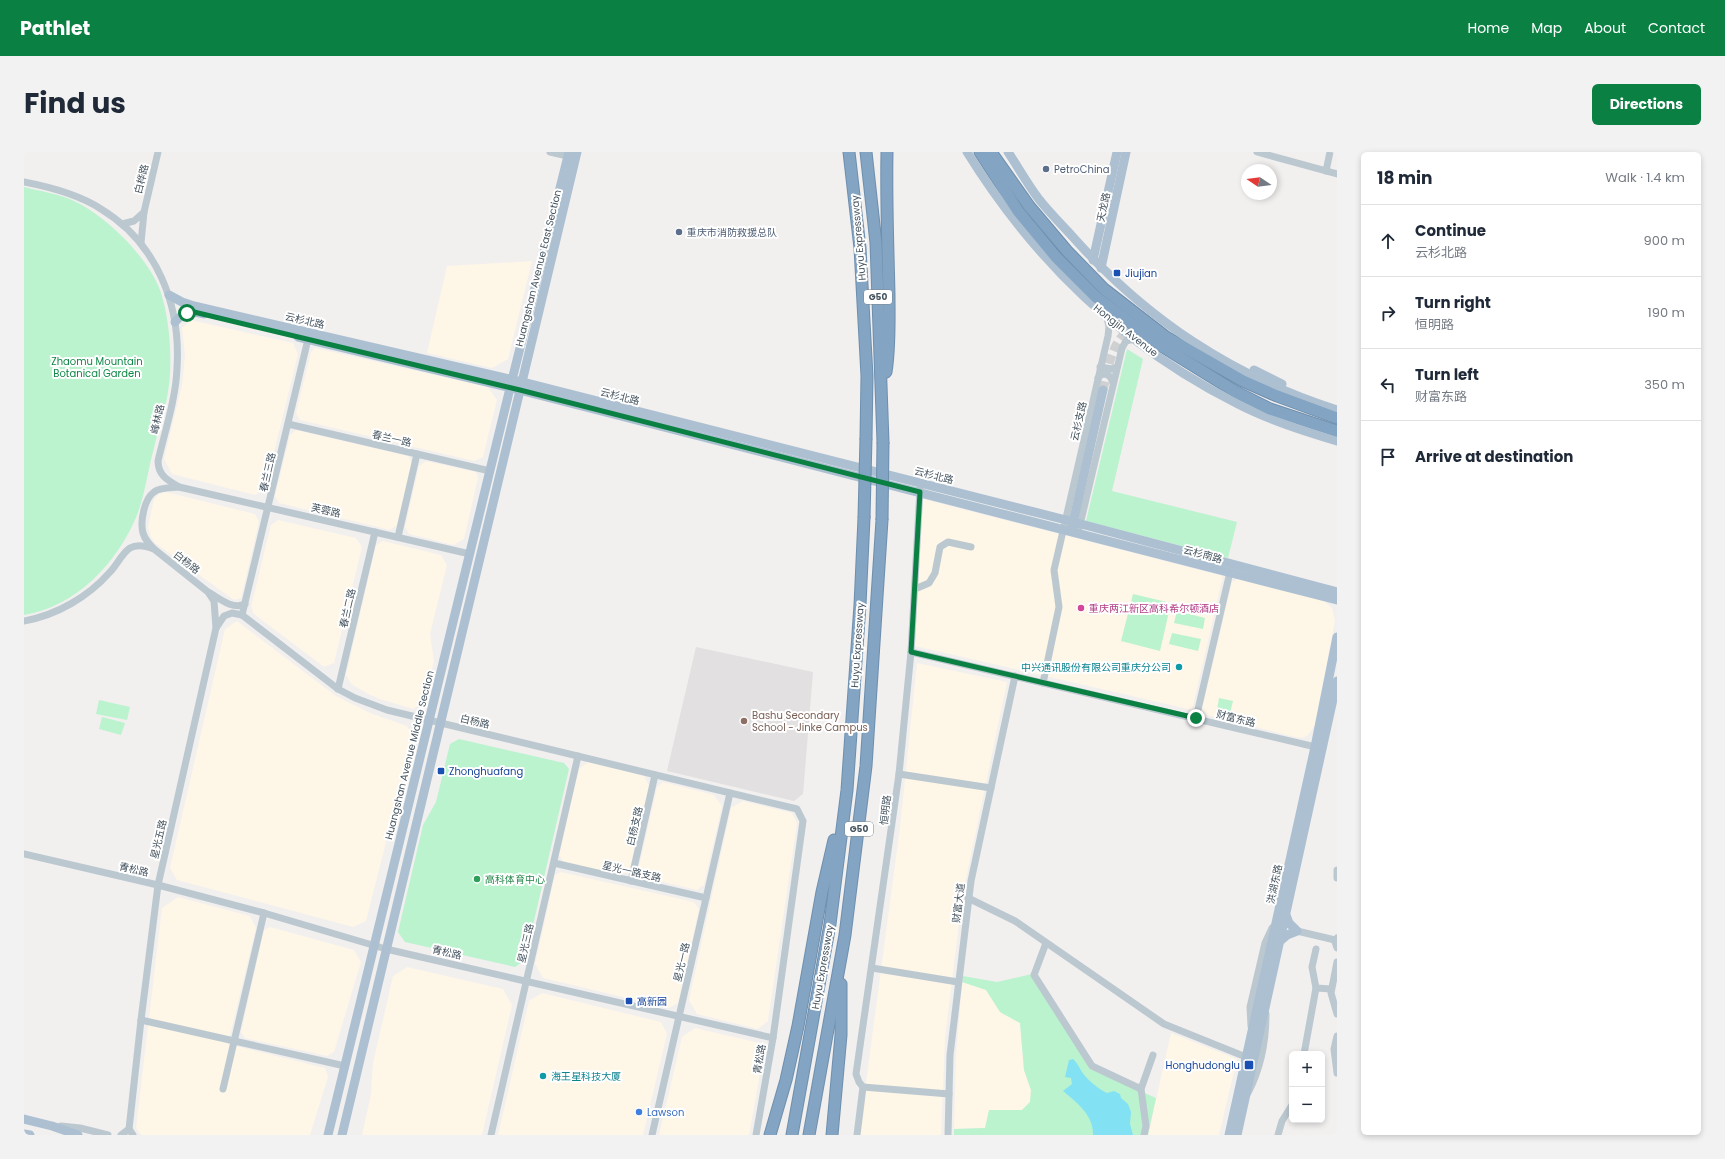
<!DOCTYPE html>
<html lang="en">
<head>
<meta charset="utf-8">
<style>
  body { margin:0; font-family:Poppins,"Noto Sans SC",sans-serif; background:#f2f2f3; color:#1f2937 }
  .controls { position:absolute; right:12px; bottom:12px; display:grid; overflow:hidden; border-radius:6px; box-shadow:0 2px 6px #0003 }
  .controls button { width:36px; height:36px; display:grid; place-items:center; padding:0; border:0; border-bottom:1px solid #e0e1e3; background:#fff; color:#1f2937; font:20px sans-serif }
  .compass { position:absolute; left:1217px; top:12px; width:36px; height:36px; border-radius:50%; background:#fff; box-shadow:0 2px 6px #0003; rotate:283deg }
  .stop { position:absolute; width:12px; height:12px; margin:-9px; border:3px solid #0b8043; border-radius:50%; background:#fff }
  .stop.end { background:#0b8043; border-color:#fff; box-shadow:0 1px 4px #0008 }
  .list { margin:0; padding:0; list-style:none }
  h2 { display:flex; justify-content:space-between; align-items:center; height:52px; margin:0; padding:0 16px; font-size:17px }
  h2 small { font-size:13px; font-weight:400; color:#747a83 }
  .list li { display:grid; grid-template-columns:26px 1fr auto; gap:12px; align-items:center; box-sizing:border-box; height:72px; padding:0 16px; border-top:1px solid #e0e1e3 }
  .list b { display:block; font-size:15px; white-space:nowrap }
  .list p { margin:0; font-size:13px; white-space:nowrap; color:#747a83 }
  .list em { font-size:13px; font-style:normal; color:#747a83 }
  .icon { flex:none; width:22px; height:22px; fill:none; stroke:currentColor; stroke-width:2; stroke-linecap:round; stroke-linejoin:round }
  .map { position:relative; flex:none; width:1313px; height:983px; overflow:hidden; border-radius:6px }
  header { display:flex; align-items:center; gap:24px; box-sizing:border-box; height:56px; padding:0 20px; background:#0b8043; color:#fff }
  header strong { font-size:19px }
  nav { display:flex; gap:22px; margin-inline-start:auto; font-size:14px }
  .intro { display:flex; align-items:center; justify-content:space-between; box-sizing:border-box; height:96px; padding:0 24px }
  h1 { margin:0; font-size:28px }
  .button { padding:10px 18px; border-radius:6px; background:#0b8043; color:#fff; font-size:14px; font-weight:700 }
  main { display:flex; gap:24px; padding:0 24px }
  aside { flex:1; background:#fff; border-radius:6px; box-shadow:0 2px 6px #0003 }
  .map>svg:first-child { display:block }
</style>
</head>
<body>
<header>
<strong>Pathlet</strong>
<nav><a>Home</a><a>Map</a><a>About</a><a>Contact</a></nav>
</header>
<div class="intro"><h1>Find us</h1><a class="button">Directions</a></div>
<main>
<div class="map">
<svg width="1313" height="983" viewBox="0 0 1313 983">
  <rect width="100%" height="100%" fill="#f2efef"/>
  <!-- commercial -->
  <g fill="#fef6e7">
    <polygon points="508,109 484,207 468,216 403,201 423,114"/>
    <polygon points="167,168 269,191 274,202 241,337 231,343 148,322 140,307 158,233 161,203 158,176"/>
    <polygon points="291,196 464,235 473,248 459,305 450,309 276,268 272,261 287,200"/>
    <polygon points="272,278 384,304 388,311 373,373 366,378 255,351 251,344 266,283"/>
    <polygon points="402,309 452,320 454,326 440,387 430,393 385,382 381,375 395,314"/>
    <polygon points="142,340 231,362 235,370 217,446 210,448 131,391 127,385 124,375 130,347 135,342"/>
    <polygon points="899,347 1199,424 1168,558 891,494"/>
    <polygon points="254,368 332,386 338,395 310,511 300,515 230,462 227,455 247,373"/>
    <polygon points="359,389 417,403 423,413 406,482 410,509 400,550 389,557 356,547 344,542 327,532 322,523 352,393"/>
    <polygon points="1215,426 1299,448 1308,456 1311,469 1291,573 1284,583 1278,586 1271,585 1182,563 1178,557 1208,430"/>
    <polygon points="213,469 312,544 346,561 383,574 389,584 342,769 329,775 153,728 146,716 201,477"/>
    <polygon points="893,511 983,530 938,746 921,887 917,983 835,983 876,675"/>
    <polygon points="564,610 620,624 625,633 606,717 597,724 540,711 535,703 555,617"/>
    <polygon points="639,630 690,643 698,654 680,733 673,738 618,725 614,719 633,635"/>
    <polygon points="719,649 768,661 773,671 744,869 734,877 673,862 665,848 707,656"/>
    <polygon points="537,720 670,750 675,757 654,851 645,856 519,826 511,812 531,723"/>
    <polygon points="154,745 226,764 232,776 204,892 301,916 304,925 286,983 117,983 112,976 138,756"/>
    <polygon points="246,775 330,798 337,810 310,900 303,904 221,886 217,880 240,778"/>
    <polygon points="383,815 479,837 488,853 458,983 338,983 347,942 349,911 369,824"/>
    <polygon points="938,830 962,838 976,860 996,871 1000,918 1007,938 1006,950 998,958 966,958 961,976 930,977 932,904"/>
    <polygon points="518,841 637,870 643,882 619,983 474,983 505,849"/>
    <polygon points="671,876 736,891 740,900 725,983 635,983 658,885"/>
    <polygon points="1147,881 1213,907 1195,983 1124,983"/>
  </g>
  <!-- education -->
  <polygon fill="#e3e0e1" points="672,495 789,520 779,642 770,649 643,619"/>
  <!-- green -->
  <g fill="#baf3ce">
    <path d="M 0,35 C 15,39 36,42 50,49 C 82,64 123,104 136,138 C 146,167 149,210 144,240 C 141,259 134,277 130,296 C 124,317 121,343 113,363 C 94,410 52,455 0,463 Z"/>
    <polygon points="1103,197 1119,207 1088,339 1213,370 1204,406 1062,369"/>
    <polygon points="1109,442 1147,451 1136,499 1097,489"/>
    <polygon points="1153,459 1181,466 1179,477 1150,471"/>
    <polygon points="1148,481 1177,487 1174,499 1145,492"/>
    <polygon points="1195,546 1209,549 1206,561 1193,558"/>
    <polygon points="75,548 106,555 103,568 72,562"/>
    <polygon points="78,565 101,571 97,583 75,577"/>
    <polygon points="435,587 540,611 545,617 501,808 491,815 381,790 374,780 399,673 412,650 426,592"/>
    <polygon points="1008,822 1066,917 1132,946 1124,983 930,983 930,977 961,976 965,958 998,958 1006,950 1007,938 1000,918 996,871 976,860 962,838 938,830 939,824 973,830"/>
  </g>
  <!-- water -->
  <path fill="#83e1f4" d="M 1049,907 C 1054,912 1055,915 1058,920 C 1062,927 1076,938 1083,941 L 1090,939 L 1096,942 L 1097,946 L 1104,952 L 1107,960 L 1106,972 L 1109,983 L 1069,983 C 1070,963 1052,950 1039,939 L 1048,932 L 1047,926 L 1041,925 L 1045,908 Z"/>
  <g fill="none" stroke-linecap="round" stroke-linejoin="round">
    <!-- major-tunnel -->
    <path stroke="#cfd0d2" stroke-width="9" stroke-dasharray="9 4.5" stroke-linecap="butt" d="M 1079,238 C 1084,217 1088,187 1108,176"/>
    <!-- highway casing -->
    <g stroke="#6e8fae" stroke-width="13">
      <g id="highway">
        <polyline points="825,0 836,96 843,224 842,286"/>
        <polyline points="842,0 852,91 859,290"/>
        <polyline points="956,0 994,59 1032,105 1072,145 1136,193 1212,240 1246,257 1313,279"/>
        <polyline points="967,0 1005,54 1043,99 1080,137 1142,185 1219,229 1253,244 1313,266"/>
        <path d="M 862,220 C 866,195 865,169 865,144 C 864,96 862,48 863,0"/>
        <polyline points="746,983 762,928 774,874 798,740 810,688"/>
        <polyline points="768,983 806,772 823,638 836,453 840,366"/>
        <polyline points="785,983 821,783 842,614 858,368"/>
        <polyline points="808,983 817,883 817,832"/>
      </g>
    </g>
    <!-- minor -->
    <g stroke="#bcc8d0" stroke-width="7">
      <polyline points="526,0 548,5"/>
      <polyline points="1233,0 1313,22"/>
      <polyline points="1302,19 1306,0"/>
      <path d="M 0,30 C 26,35 54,42 77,57 C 133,91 157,153 153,216 C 152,246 141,279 134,309 C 134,323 143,328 155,335 L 446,402"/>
      <polyline points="120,60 134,0"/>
      <polyline points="98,72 110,69 120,60 117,91"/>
      <polyline points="1076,215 1088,217 1093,215"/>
      <path d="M 1074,226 L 1078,222 C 1085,222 1087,225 1089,231"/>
      <polyline points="264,272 466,319"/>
      <path d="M 155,335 C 147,336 136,335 130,340 C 120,347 116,370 119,381 C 121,388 125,392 130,397 L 184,440 L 190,449 L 192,476 L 200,464 L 208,461 L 218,463 L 314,537 L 331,546 L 363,558 L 773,657 L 779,669 L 749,886 L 732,983"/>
      <polyline points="1054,381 1098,196 1102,189 1110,187"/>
      <polyline points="374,385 393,302"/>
      <polyline points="891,437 905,431 911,421 916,395 924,390 947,395"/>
      <path d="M 186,441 C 196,447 209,458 221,452"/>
      <polyline points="218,463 285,183"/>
      <path d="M 0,469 C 33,463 64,445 86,420 C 93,413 98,401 106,396 C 113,392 122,394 130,397"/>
      <polyline points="887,500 1296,596"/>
      <polyline points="1019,531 1035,455 1030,418 1084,184 1085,175 1083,165"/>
      <polyline points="314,537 351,380"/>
      <polyline points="1172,566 1206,420"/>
      <polyline points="875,622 967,636"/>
      <polyline points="0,702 134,733 240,761 362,797 749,886"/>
      <polyline points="530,711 682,746"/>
      <polyline points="1313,718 1313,726"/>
      <polyline points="607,729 631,623"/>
      <polyline points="944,746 991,769 1140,872 1222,905"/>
      <polyline points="1273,779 1311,788"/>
      <polyline points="1313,786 1311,790 1313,796"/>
      <polyline points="1022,791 1010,823 1068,914 1117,937"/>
      <polyline points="1313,810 1307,841 1313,862"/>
      <polyline points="848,816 934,830"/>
      <polyline points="1292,836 1307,837"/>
      <polyline points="117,868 321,914"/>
      <polyline points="1227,874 1226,855 1241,791 1248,776"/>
      <polyline points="1313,884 1310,897 1313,921"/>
      <polyline points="1280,902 1292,836 1288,815 1292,797"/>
      <polyline points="839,935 925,942"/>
      <polyline points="199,937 240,761"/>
      <path d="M 1224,941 C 1237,916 1242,889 1242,862"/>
      <polyline points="37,974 56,976 84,983"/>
      <polyline points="105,977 117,868 134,733 192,476"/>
      <polyline points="97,983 105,977 109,983"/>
      <polyline points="467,983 554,604"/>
      <polyline points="628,983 706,641"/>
      <polyline points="833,983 839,935 835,930 832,922 875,622 887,500 896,337"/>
      <polyline points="924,983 926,903 947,729 991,524"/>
      <polyline points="1120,983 1122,974 1117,937 1129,903"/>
      <polyline points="1254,983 1258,969 1268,953"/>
    </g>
    <!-- major -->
    <g stroke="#acc0d1" stroke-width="9">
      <path d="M 943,0 C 1010,108 1100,195 1214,252 C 1245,268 1280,279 1313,289"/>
      <path d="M 984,0 C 994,15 1003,31 1014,46 C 1024,59 1037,72 1048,84 C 1122,167 1207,224 1313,258"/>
      <polyline points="1069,108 1093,0"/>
      <polyline points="1077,116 1102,0"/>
      <polyline points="145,143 158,150 170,154 498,230 1042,368 1313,440"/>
      <path d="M 151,170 C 159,160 168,159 180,162"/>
      <polyline points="274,185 496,238 1313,448"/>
      <polyline points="1230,218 1258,232"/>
      <polyline points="1048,375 1079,238"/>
      <polyline points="1256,789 1263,783 1273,779 1265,771 1262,763"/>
      <polyline points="0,967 28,974 54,983"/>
      <polyline points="0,982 6,983"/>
      <polyline points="304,983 488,228 545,0"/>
      <polyline points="318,983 553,0"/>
      <polyline points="1205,983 1291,595 1313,485"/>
      <polyline points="1213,983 1313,529"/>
    </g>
    <!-- highway -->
    <use href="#highway" stroke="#83a4c2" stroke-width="11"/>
    <!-- highway-bridge casing -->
    <g stroke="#6e8fae" stroke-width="13" stroke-linecap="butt">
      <g id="highway-bridge">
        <polyline points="840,366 842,286"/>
        <polyline points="858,368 859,290"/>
      </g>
    </g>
    <!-- highway-bridge -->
    <use href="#highway-bridge" stroke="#83a4c2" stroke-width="11"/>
  </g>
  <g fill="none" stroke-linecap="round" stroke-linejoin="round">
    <!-- route -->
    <polyline stroke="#0b8043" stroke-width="5" points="163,161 170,160 496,238 896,340 887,500 1172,566"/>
  </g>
  <!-- markers -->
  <g fill="#5c6f8a" stroke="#fff" stroke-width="1.5">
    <circle cx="1022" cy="17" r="4"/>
    <circle cx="655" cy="80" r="4"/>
  </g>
  <g fill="#1a4fb4" stroke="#fff" stroke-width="1.5">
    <rect x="1089" y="117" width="8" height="8" rx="2"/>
    <rect x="413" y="615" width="8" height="8" rx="2"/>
    <rect x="601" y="845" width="8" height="8" rx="2"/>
    <rect x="1220" y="908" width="10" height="10" rx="2"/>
  </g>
  <circle fill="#d1479c" stroke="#fff" stroke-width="1.5" cx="1057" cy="456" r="4"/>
  <g fill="#0f9aa8" stroke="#fff" stroke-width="1.5">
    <circle cx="1155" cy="515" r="4"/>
    <circle cx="519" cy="924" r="4"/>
  </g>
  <circle fill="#8d6e63" stroke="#fff" stroke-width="1.5" cx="720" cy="569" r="4"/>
  <circle fill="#2e9e5b" stroke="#fff" stroke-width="1.5" cx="453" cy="727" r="4"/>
  <circle fill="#3f7fe0" stroke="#fff" stroke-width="1.5" cx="615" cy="960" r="4"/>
  <g text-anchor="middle" stroke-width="4" stroke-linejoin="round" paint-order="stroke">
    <!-- shield labels -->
    <g fill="#fff" stroke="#7d878f" stroke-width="1">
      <rect x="840" y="138" width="28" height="14" rx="3"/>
      <rect x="821" y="670" width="28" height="14" rx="3"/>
    </g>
    <g font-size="9" font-weight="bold" fill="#45545f">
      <text x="854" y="148">G50</text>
      <text x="835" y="680">G50</text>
    </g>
    <!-- service labels -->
    <g font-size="10" fill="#4e5e75" stroke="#fff" text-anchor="start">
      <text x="1030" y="21">PetroChina</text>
      <text x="663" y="84">重庆市消防救援总队</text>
    </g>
    <!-- street labels -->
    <g font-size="10" fill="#45545f" stroke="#fff">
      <text transform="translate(117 27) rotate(-76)" y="4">白桦路</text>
      <text transform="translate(1079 55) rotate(-78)" y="4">天龙路</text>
      <text transform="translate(834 86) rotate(-95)" y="4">Huyu Expressway</text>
      <text transform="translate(514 116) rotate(-76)" y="4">Huangshan Avenue East Section</text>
      <text transform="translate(281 168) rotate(13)" y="4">云杉北路</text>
      <text transform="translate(1102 178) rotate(38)" y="4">Hongjin Avenue</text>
      <text transform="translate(596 244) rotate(14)" y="4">云杉北路</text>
      <text transform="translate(133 267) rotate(-77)" y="4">峰林路</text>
      <text transform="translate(1054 269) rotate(-77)" y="4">云杉支路</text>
      <text transform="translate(368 286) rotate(13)" y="4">春兰一路</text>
      <text transform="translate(243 320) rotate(-77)" y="4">春兰三路</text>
      <text transform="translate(910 323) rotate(14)" y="4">云杉北路</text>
      <text transform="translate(302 358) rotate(13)" y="4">芙蓉路</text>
      <text transform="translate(1179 402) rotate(15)" y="4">云杉南路</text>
      <text transform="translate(163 410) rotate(38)" y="4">白杨路</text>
      <text transform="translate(323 456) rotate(-77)" y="4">春兰二路</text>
      <text transform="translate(833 493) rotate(-86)" y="4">Huyu Expressway</text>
      <text transform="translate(1212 566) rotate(14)" y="4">财富东路</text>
      <text transform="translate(451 569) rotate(13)" y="4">白杨路</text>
      <text transform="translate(385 603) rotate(-76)" y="4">Huangshan Avenue Middle Section</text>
      <text transform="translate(861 658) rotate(-83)" y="4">恒明路</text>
      <text transform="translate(610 674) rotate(-77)" y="4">白杨支路</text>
      <text transform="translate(134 687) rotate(-77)" y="4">星光五路</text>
      <text transform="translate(110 717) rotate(13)" y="4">青松路</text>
      <text transform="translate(608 719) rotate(13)" y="4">星光一路支路</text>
      <text transform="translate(1250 732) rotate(-78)" y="4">洪湖东路</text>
      <text transform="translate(934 751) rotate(-83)" y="4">财富大道</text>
      <text transform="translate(501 791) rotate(-77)" y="4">星光三路</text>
      <text transform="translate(423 800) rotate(13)" y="4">青松路</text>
      <text transform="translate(657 810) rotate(-77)" y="4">星光一路</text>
      <text transform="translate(798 815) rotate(-80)" y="4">Huyu Expressway</text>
      <text transform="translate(735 907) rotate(-80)" y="4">青松路</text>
    </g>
    <!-- transit labels -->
    <g font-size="10" fill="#164399" stroke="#fff" text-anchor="start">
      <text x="1101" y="125">Jiujian</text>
      <text x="425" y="623">Zhonghuafang</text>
      <text x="613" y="853">高新园</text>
      <text x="1216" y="917" text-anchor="end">Honghudonglu</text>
    </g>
    <!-- park labels -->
    <g font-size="10" fill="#0f8746" stroke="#fff">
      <text x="73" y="213">Zhaomu Mountain<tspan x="73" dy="12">Botanical Garden</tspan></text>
    </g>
    <!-- hotel labels -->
    <g font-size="10" fill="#b23c85" stroke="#fff" text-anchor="start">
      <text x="1065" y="460">重庆两江新区高科希尔顿酒店</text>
    </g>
    <!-- culture labels -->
    <g font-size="10" fill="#0d838f" stroke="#fff" text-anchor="end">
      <text x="1147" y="519">中兴通讯股份有限公司重庆分公司</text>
      <text x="527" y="928" text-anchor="start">海王星科技大厦</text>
    </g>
    <!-- education labels -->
    <g font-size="10" fill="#785e54" stroke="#fff" text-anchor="start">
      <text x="728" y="567">Bashu Secondary<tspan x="728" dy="12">School - Jinke Campus</tspan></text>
    </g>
    <!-- leisure labels -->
    <g font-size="10" fill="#27864d" stroke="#fff" text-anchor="start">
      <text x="461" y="731">高科体育中心</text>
    </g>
    <!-- shop labels -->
    <g font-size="10" fill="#366cbe" stroke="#fff" text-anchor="start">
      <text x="623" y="964">Lawson</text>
    </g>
  </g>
</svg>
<div class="controls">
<button>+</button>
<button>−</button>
</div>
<svg class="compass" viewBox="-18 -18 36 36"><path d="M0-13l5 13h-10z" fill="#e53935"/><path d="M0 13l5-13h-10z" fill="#747a83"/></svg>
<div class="stop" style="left:163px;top:161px"></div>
<div class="stop end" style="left:1172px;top:566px"></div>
</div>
<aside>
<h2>18 min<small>Walk · 1.4 km</small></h2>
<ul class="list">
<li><svg class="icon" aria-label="ahead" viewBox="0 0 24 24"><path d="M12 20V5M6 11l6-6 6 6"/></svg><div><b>Continue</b><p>云杉北路</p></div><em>900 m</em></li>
<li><svg class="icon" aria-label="right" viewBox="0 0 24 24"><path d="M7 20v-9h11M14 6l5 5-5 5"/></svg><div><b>Turn right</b><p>恒明路</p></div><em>190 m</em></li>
<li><svg class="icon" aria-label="left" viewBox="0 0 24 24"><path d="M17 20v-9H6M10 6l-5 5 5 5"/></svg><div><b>Turn left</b><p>财富东路</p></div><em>350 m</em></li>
<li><svg class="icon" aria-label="arrive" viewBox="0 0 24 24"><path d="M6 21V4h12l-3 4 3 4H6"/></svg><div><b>Arrive at destination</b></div></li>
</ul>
</aside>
</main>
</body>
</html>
